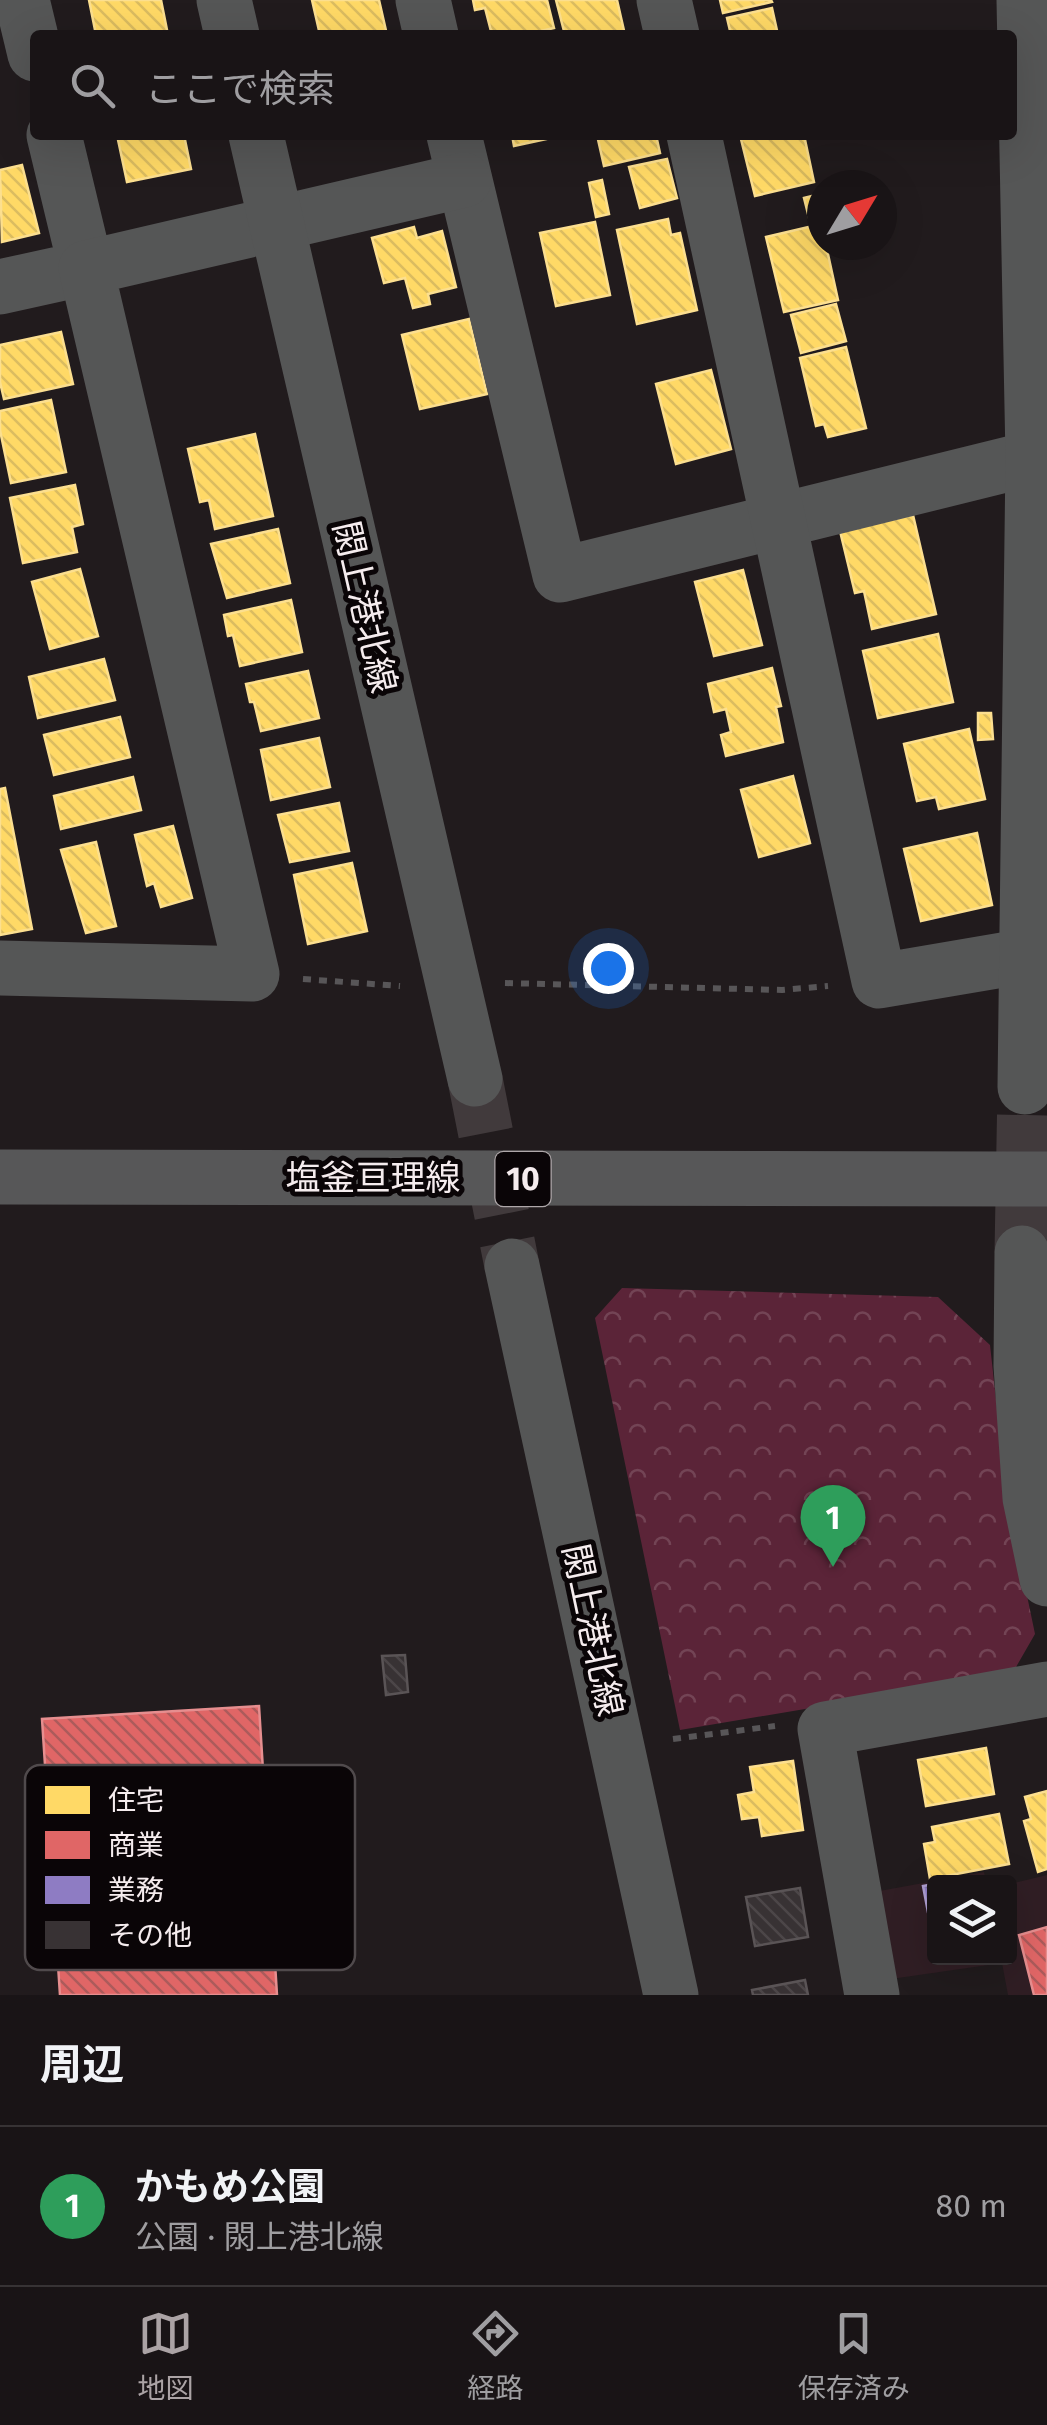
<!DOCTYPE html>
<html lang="ja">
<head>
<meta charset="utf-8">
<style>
  body { margin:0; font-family:"Fira Sans","Noto Sans JP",sans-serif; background:#262123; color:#f1f3f6 }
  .controls { position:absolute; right:30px; bottom:30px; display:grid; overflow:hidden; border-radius:10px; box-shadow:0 10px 40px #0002 }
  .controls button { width:90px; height:90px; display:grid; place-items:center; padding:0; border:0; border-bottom:2px solid #373335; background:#191416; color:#f1f3f6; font:50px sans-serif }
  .compass { position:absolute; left:807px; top:170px; width:90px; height:90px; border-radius:50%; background:#191416; box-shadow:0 10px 40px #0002; rotate:52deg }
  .you { position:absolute; left:608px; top:968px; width:35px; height:35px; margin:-25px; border:8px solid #fff; border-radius:50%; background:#1a73e8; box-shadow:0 0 0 15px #1a73e833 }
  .badge { display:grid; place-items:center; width:65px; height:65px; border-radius:50%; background:#aba3a5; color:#fff; font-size:32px; font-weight:700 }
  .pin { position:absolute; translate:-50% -82px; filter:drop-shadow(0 2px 5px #0008) }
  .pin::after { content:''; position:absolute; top:52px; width:35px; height:30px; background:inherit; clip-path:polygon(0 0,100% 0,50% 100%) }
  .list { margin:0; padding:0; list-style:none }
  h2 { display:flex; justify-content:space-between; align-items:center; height:130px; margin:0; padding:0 40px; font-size:42px }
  h2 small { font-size:32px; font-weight:400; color:#9f9ea1 }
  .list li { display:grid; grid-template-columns:65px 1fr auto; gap:30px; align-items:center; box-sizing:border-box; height:160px; padding:0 40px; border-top:2px solid #373335 }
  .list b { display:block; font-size:38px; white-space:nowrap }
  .list p { margin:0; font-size:32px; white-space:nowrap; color:#9f9ea1 }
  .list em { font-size:32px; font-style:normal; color:#9f9ea1 }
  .icon { flex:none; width:55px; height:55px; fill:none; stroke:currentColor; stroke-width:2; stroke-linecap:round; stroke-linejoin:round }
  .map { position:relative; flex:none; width:1047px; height:1995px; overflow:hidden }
  .search { position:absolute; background:#191416; box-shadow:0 10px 40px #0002; left:30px; right:30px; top:30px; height:110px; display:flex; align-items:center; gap:25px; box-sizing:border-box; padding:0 35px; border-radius:10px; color:#9f9ea1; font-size:38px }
  .sheet { height:290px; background:#191416 }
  nav { display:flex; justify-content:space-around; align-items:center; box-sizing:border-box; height:140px; border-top:2px solid #373335; background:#191416; font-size:28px; color:#9f9ea1 }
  nav a { display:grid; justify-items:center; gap:5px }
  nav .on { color:#aba3a5 }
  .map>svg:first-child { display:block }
</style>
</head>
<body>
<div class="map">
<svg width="1047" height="1995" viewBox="0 0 1047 1995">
  <defs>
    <pattern id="park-crowns" width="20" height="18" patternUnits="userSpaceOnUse" patternTransform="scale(2.5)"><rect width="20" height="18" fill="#5b2438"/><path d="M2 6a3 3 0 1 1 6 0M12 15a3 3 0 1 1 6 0" fill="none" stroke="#734455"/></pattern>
    <pattern id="homes-back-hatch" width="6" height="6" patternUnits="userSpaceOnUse" patternTransform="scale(2.5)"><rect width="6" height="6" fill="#ffd966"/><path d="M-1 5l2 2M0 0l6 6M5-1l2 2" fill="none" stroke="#dbbc60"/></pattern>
    <pattern id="shops-back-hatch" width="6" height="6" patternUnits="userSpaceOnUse" patternTransform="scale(2.5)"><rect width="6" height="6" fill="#e06666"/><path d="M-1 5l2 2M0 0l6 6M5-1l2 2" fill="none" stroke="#ac5b5b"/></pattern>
    <pattern id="offices-back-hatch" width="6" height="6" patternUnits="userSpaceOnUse" patternTransform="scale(2.5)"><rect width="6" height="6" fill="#8e7cc3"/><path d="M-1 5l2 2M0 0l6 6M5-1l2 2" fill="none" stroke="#766998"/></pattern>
    <pattern id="building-back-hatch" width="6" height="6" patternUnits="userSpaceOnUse" patternTransform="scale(2.5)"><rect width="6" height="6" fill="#383234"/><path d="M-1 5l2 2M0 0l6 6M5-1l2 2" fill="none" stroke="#4c4648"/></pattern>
  </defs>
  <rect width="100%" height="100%" fill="#211b1d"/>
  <!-- built -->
  <polygon fill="#301e24" points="984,1872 986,1882 934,1882 934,1958 1010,1958 1010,1884 1047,1875 1047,1995 1008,1995 1002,1963 891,1979 874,1892"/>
  <!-- park -->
  <polygon fill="url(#park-crowns)" points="622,1288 938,1297 990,1345 1007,1500 1035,1634 1012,1674 680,1730 595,1318"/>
  <!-- homes -->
  <g fill="url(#homes-back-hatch)" stroke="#fcdf8f" stroke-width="2.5">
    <polygon points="89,0 161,0 168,35 96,35"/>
    <polygon points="312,0 379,0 387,35 320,35"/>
    <polygon points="473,0 547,0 554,28 523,35 492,35 485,8 475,10"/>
    <polygon points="556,0 617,0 625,35 565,35"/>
    <polygon points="720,0 771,0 772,2 723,13"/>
    <polygon points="772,8 778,35 731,35 727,18"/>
    <polygon points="117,135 184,135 191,169 127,182"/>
    <polygon points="512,135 565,135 514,146"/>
    <polygon points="597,135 656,135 660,153 604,166"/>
    <polygon points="740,135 804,135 814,182 755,196"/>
    <polygon points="667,159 677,198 640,208 629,167"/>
    <polygon points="22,165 39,233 2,242 0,170"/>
    <polygon points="602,180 609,214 596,217 589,183"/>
    <polygon points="816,195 821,215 809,218 804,198"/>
    <polygon points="668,219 671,235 680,233 697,310 637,324 617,230"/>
    <polygon points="595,222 610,295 556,306 540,233"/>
    <polygon points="821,224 822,245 826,245 838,300 784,312 766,237"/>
    <polygon points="414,227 417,238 442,231 456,287 428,294 430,304 413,308 405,278 384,283 372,238"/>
    <polygon points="836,304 846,341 801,353 791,315"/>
    <polygon points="469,319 487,394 420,409 402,335"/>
    <polygon points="61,332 73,384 4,399 0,382 0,345"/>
    <polygon points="846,347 866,428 828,437 824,424 816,426 800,358"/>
    <polygon points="711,370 731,449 676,464 656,384"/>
    <polygon points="51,400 66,472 11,483 0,430 0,411"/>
    <polygon points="255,434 273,516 215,529 209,500 200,502 188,449"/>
    <polygon points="75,485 83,524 72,527 77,552 23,563 10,498"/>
    <polygon points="913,515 936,614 872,629 864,591 855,593 840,531"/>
    <polygon points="278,529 290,583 227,598 211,544"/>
    <polygon points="80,569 98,636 50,649 32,582"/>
    <polygon points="743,570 762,645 714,656 695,582"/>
    <polygon points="291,600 302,652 240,666 233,635 228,636 224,615"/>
    <polygon points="938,634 953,702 878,718 863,651"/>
    <polygon points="104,659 115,700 38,718 29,677"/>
    <polygon points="772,668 781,706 776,707 783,742 726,756 721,735 731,732 726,709 714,712 708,684"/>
    <polygon points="308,671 319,718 261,731 254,702 250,702 246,684"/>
    <polygon points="978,713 991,713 993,739 978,740"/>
    <polygon points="120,717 130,757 54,775 44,735"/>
    <polygon points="969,729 985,799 939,809 936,797 917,801 904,744"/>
    <polygon points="319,738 330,787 271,800 261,750"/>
    <polygon points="793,776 810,843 759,857 741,790"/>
    <polygon points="133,777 141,810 61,829 54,796"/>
    <polygon points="5,788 32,929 0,935 0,789"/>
    <polygon points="339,803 349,851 290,862 278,815"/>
    <polygon points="173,826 192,898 161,907 154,883 147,886 135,835"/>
    <polygon points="977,833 992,905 921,921 904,849"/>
    <polygon points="96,842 116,926 86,933 61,850"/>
    <polygon points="352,863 367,931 308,944 294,875"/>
    <polygon points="986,1748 994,1794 926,1806 918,1760"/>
    <polygon points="793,1761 803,1830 762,1836 759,1817 742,1819 738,1795 754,1792 750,1767"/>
    <polygon points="1047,1791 1047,1869 1038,1872 1024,1821 1031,1819 1025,1797"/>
    <polygon points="999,1814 1009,1864 930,1879 924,1844 935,1842 932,1827"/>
  </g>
  <!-- shops -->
  <g fill="url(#shops-back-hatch)" stroke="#e68e8f" stroke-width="2.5">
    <polygon points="259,1706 277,1995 60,1995 42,1719"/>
    <polygon points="1047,1927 1047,1995 1034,1995 1019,1935"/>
  </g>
  <!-- offices -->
  <polygon fill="url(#offices-back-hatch)" stroke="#ad9ed0" stroke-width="2.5" points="934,1884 934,1944 923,1886"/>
  <!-- building -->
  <g fill="url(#building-back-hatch)" stroke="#5a5456" stroke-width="2.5">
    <polygon points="405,1655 408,1692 386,1695 382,1656"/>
    <polygon points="800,1888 808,1937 755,1946 746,1897"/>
    <polygon points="805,1980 808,1995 753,1995 752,1990"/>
  </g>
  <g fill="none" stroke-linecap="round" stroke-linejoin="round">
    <!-- minor-tunnel -->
    <polyline stroke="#413a3c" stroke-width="55" stroke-dasharray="55 28" stroke-linecap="butt" points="475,1079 512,1266"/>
    <!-- tertiary-tunnel -->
    <polyline stroke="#413a3c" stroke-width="55" stroke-dasharray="55 28" stroke-linecap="butt" points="1022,1253 1025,1087"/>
    <!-- path -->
    <g stroke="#585658" stroke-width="6" stroke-dasharray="8 8" stroke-linecap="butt">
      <polyline points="303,979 400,986"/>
      <polyline points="505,983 782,990 828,986"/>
      <polyline points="673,1739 775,1726"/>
    </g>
    <!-- minor -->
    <g stroke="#555656" stroke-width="55">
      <polyline points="22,0 35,54"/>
      <polyline points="423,0 431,35"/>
      <polyline points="664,0 672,35"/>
      <polyline points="454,135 560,575 1033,458"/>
      <polyline points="694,135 879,981 1026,956"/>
      <polyline points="0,287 86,268 54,135"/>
      <polyline points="0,968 252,974 86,268 464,180"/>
      <polyline points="872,1995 825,1729 1047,1689"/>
    </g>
    <!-- tertiary -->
    <g stroke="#555656" stroke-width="55">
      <polyline points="224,0 232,35"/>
      <polyline points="1024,0 1033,458 1025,1087"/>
      <polyline points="256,135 475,1079"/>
      <polyline points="1022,1253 1021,1366 1030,1498 1047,1579"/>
      <polyline points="512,1266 671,1995"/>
    </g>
    <!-- primary -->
    <polyline stroke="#575758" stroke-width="55" points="0,1177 1047,1179"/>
  </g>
  <g text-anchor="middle" stroke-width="10" stroke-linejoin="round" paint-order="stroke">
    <!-- shield labels -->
    <rect fill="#0a0507" stroke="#aea7a9" stroke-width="2.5" x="495.5" y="1152" width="55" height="54" rx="8"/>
    <g font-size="32" font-weight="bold" fill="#f5ecee">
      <text x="523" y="1190">10</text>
    </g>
    <!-- street labels -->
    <g font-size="35" fill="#f5ecee" stroke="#0a0507">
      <text transform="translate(365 607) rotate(77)" y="12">閖上港北線</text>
      <text x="373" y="1190">塩釜亘理線</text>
      <text transform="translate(593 1630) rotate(78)" y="12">閖上港北線</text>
    </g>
  </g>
  <!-- legend -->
  <rect x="25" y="1765" width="330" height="205" rx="15" fill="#0a0507" stroke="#504a4c" stroke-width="2.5"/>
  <rect x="45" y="1786" width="45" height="28" fill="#ffd966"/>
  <rect x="45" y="1831" width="45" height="28" fill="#e06666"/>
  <rect x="45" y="1876" width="45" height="28" fill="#8e7cc3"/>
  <rect x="45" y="1921" width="45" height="28" fill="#383234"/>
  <g font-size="28" fill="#f5ecee">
    <text x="108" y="1810">住宅</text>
    <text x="108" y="1855">商業</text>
    <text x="108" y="1900">業務</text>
    <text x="108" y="1945">その他</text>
  </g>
</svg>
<div class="controls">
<button><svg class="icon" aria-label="layers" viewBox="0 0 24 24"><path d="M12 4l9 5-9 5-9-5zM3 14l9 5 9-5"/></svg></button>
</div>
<svg class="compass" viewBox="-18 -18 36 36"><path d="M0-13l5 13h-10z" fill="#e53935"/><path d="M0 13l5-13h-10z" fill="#9f9ea1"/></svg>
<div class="you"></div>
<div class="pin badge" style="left:833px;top:1567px;background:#2e9e5b">1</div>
<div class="search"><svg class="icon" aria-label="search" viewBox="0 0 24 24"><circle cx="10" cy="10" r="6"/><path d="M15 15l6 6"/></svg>ここで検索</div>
</div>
<section class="sheet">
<h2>周辺<small></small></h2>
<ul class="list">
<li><span class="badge" style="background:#2e9e5b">1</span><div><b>かもめ公園</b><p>公園 · 閖上港北線</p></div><em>80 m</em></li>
</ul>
</section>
<nav>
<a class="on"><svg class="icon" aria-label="map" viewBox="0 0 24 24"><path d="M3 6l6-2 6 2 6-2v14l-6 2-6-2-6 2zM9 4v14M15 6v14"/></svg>地図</a>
<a><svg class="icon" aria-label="directions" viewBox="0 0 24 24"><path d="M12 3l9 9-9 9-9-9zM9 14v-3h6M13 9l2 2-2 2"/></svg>経路</a>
<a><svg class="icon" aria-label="saved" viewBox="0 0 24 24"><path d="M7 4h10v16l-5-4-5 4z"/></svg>保存済み</a>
</nav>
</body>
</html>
